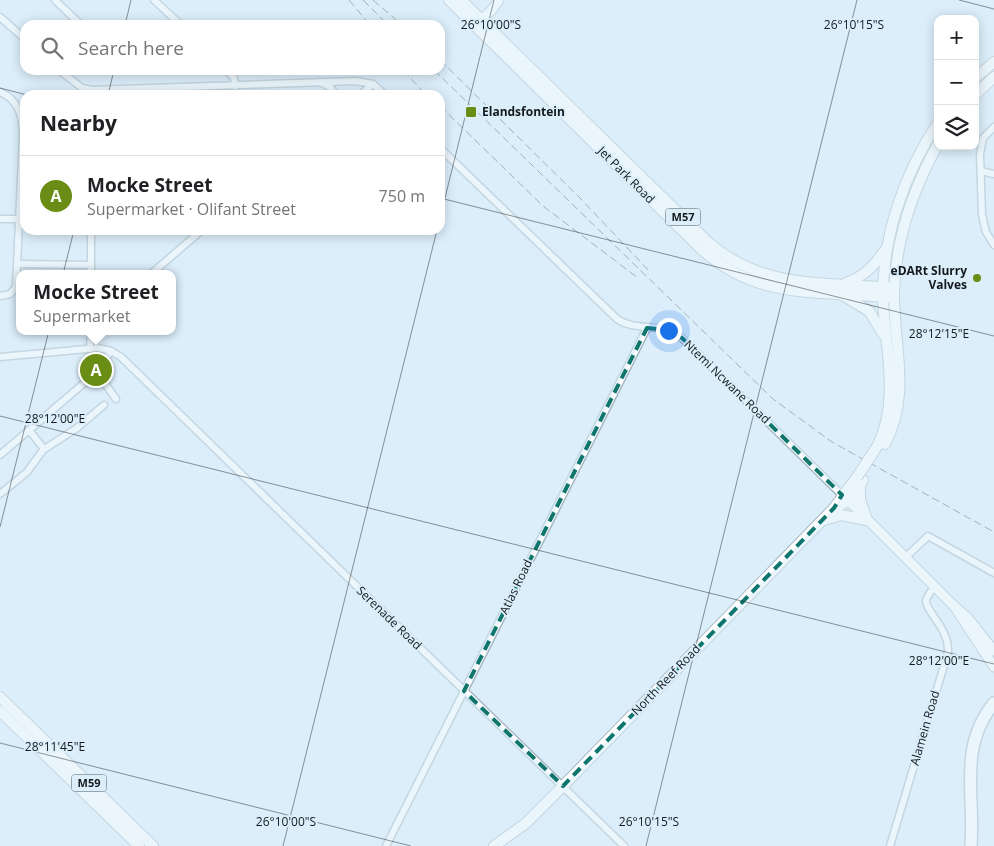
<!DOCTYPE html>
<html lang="en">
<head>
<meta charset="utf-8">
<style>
  body { margin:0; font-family:"Open Sans",sans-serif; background:#f6f6f6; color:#202124 }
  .controls { position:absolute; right:15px; top:15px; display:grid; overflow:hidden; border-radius:10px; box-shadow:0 2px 12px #0003 }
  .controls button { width:45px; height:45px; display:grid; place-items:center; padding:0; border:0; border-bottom:1px solid #e0e0e0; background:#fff; color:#202124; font:25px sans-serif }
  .you { position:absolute; left:668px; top:330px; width:18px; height:18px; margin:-12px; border:4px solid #fff; border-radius:50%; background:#1a73e8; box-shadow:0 0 0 8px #1a73e833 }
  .badge { display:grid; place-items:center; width:32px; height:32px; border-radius:50%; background:#698d15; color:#fff; font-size:16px; font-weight:700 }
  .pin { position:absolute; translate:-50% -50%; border:2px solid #fff; box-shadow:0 1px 5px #0006 }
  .popup { position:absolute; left:16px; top:270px; width:160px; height:65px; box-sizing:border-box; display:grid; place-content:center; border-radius:10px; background:#fff; filter:drop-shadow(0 1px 4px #0005); font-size:16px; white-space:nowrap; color:#757577 }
  .popup b { font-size:19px; color:#202124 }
  .popup::after { content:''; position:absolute; left:50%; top:100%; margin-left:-10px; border:10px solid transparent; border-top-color:#fff }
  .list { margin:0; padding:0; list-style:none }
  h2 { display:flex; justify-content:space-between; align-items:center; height:65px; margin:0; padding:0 20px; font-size:21px }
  h2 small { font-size:16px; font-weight:400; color:#757577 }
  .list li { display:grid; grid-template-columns:32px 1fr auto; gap:15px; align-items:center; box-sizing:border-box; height:80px; padding:0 20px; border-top:1px solid #e0e0e0 }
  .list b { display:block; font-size:19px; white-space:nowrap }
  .list p { margin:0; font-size:16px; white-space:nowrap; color:#757577 }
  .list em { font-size:16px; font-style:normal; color:#757577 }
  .icon { flex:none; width:28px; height:28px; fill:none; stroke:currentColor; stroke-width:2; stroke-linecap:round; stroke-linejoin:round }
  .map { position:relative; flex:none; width:994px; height:846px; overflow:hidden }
  .search { position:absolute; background:#fff; box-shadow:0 2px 12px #0003; left:20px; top:20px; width:425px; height:55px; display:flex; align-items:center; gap:12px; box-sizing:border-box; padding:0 18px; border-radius:15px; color:#757577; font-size:19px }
  .panel { position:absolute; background:#fff; box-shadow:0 2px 12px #0003; left:20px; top:90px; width:425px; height:145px; border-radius:15px }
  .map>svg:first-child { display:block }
</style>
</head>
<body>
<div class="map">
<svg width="994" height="846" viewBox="0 0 994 846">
  <rect width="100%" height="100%" fill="#dbeefa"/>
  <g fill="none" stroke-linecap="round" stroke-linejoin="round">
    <!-- street casing -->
    <g stroke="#a7b8c4" stroke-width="9">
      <g id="street">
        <polyline points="55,0 81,25"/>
        <polyline points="154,0 181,25"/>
        <polyline points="0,17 25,39"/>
        <polyline points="59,70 82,88 92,90 356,81 373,84 385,95"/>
        <polyline points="226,70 234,78 235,86"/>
        <polyline points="320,82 330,87 336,95"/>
        <path d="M 0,92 C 19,100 23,117 23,136 L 16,287 L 10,294 L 0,296"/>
        <polyline points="360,95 373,84"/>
        <polyline points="994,127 983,138 980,154 982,215 986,232 994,245"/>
        <path d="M 440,148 L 617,319 C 636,332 661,322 680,336 L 842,495"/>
        <polyline points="981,171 994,174"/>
        <polyline points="0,219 20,219"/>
        <polyline points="18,264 91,265"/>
        <polyline points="91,274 91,230"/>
        <polyline points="151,274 202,230"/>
        <polyline points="90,349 91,331"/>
        <polyline points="0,357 98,348 111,351 121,357 624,846"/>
        <polyline points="97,372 116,399"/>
        <polyline points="29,430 44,449"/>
        <polyline points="0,455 97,372 111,351"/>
        <polyline points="0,494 27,472 43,450 77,428 104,405"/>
        <polyline points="905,558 928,536 994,573"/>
        <polyline points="386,846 647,328"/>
        <path d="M 890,846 L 948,652 C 949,628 926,612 926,601 C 927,595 931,591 935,587"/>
      </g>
    </g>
    <!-- secondary casing -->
    <g stroke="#a7b8c4" stroke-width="11">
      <g id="secondary">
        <polyline points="477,23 491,11 499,0"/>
        <polyline points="845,497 954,606 968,618 994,651"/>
        <polyline points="954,606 994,667"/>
      </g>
    </g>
    <!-- primary casing -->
    <g stroke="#a7b8c4" stroke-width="12">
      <g id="primary">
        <path d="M 449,0 L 699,247 C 759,303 820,289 894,298"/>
        <path d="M 461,0 L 708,242 C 762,290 827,282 894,288"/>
        <polyline points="975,78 994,62"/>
        <polyline points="975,95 994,77"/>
        <path d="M 846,283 C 865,276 874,266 885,250"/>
        <polyline points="844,296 869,311 883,334"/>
        <path d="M 885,444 C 911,395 894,348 894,295 C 895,241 912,191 938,144"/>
        <path d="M 878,445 C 900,399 885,348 883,299 C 882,238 904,173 938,123"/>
        <polyline points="860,485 860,500 867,520"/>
        <polyline points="835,508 848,501 863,480"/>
        <polyline points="824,520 841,515 867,520"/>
        <polyline points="0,697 153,846"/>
        <polyline points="0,711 139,846"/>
        <polyline points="494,846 525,824 559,790 834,508 857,477"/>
      </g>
    </g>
    <!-- highway casing -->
    <g stroke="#a7b8c4" stroke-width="14">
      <path id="highway" d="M 971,846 C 975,794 958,747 994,703"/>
    </g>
    <!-- street -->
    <use href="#street" stroke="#fff" stroke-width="6"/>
    <!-- secondary -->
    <use href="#secondary" stroke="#fff" stroke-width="9"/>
    <!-- primary -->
    <use href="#primary" stroke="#fff" stroke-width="10"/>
    <!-- highway -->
    <use href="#highway" stroke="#fff" stroke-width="11"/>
    <!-- rail -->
    <g stroke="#5c676e" stroke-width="1" stroke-dasharray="8 4" stroke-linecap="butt">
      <polyline points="349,0 370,25"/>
      <polyline points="363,0 388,25"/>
      <polyline points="373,0 402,25"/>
      <polyline points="440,60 580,198 650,272"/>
      <polyline points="403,70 426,95"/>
      <polyline points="434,70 773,399 832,442 994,532"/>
      <polyline points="440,106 543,206 638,278"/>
    </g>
    <!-- primary-bridge casing -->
    <g stroke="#a7b8c4" stroke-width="12" stroke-linecap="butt">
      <polyline id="primary-bridge" points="857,477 878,445"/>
    </g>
    <!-- primary-bridge -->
    <use href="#primary-bridge" stroke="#fff" stroke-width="10"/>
  </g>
  <!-- marked area -->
  <path d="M0 0H994V846H0ZM 647,328 L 667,330 L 682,338 L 842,495 L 834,508 L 563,786 L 464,691 Z" fill="#dbeefa" fill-opacity=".55" fill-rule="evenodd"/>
  <path fill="none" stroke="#0f766e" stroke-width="4" stroke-dasharray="10 6" stroke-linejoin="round" d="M 647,328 L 667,330 L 682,338 L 842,495 L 834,508 L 563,786 L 464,691 Z"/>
  <!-- ticks -->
  <path fill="none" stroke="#141a1e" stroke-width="1" stroke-opacity="0.45" d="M 959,0 L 994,9M 125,25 L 131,0M 0,88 L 27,95M 108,95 L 114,70M 440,198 L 994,336M 440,218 L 494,0M 0,416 L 994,664M 0,527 L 74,230M 0,743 L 411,846M 283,846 L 437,230M 646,846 L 857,0"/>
  <!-- markers -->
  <g fill="#698d15" stroke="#dbeefa" stroke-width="2">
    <rect x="465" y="106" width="12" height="12" rx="2.5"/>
    <circle cx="977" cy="278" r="5"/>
  </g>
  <g text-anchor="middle" stroke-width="4" stroke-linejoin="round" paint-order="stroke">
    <!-- shield labels -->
    <g fill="#dbeefa" stroke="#505a60" stroke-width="1">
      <rect x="665.5" y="208.5" width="35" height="17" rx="4"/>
      <rect x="71.5" y="774.5" width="35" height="17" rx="4"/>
    </g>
    <g font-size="11" font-weight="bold" fill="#141a1e">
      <text x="683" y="221">M57</text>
      <text x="89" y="787">M59</text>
    </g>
    <!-- poi labels -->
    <g font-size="12" font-weight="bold" fill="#141a1e" stroke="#dbeefa" text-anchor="start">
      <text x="482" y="116">Elandsfontein</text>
      <text x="967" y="275" text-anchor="end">eDARt Slurry<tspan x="967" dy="14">Valves</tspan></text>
    </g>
    <!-- street labels -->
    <g font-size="12" fill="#141a1e" stroke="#dbeefa">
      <text transform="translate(626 175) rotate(45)" y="4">Jet Park Road</text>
      <text transform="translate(727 382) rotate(44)" y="4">Ntemi Ncwane Road</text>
      <text transform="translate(516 587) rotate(-64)" y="4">Atlas Road</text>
      <text transform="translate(389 618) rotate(44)" y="4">Serenade Road</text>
      <text transform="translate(666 680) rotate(-46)" y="4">North Reef Road</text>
      <text transform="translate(925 728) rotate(-74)" y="4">Alamein Road</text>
    </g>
  </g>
  <g font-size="12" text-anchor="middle" fill="#141a1e" stroke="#dbeefa" stroke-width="4" stroke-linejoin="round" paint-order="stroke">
    <text x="491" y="29">26°10'00"S</text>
    <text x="854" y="29">26°10'15"S</text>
    <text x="939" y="338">28°12'15"E</text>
    <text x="55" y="423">28°12'00"E</text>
    <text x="939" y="665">28°12'00"E</text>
    <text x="55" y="751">28°11'45"E</text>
    <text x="286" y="826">26°10'00"S</text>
    <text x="649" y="826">26°10'15"S</text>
  </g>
</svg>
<div class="controls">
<button>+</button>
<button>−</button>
<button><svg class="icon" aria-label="layers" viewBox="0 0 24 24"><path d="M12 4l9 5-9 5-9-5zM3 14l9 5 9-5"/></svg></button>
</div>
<div class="you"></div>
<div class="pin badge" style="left:96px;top:370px">A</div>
<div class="popup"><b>Mocke Street</b>Supermarket</div>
<div class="search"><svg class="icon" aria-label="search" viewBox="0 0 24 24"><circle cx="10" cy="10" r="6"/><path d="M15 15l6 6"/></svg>Search here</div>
<section class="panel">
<h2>Nearby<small></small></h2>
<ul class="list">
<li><span class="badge">A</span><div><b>Mocke Street</b><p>Supermarket · Olifant Street</p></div><em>750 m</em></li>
</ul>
</section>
</div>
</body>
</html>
